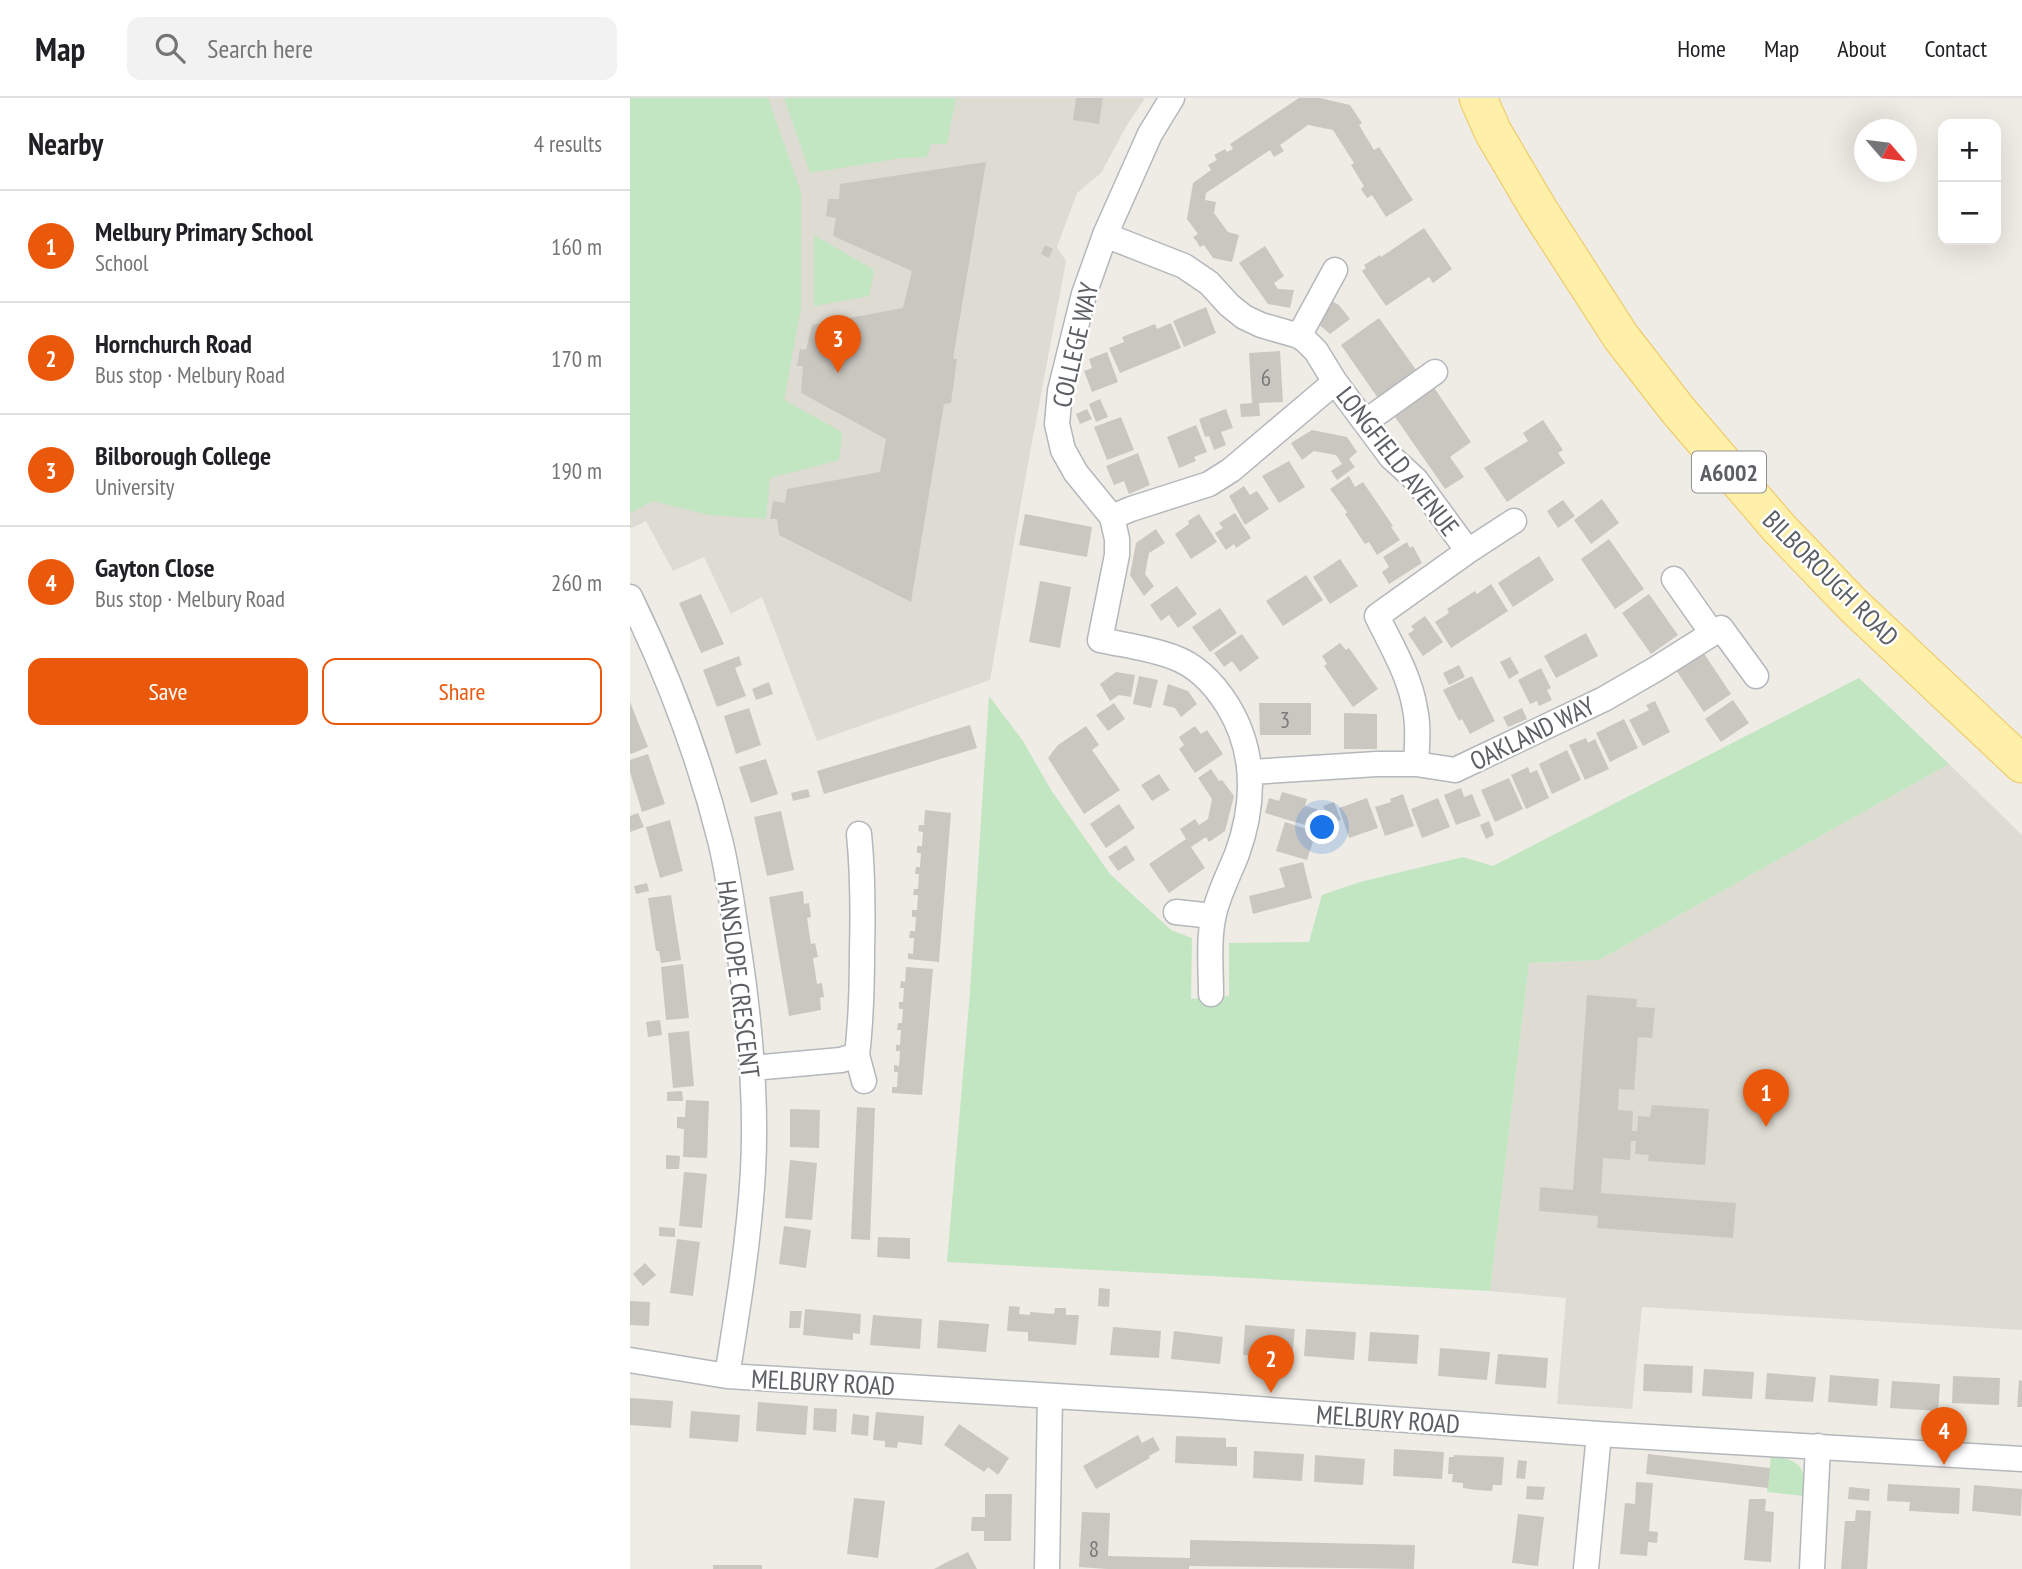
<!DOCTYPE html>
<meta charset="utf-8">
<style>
body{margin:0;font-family:"PT Sans Narrow",sans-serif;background:#f2f2f2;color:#202124}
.controls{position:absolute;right:21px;top:21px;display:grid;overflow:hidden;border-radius:14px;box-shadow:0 7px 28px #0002}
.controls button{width:63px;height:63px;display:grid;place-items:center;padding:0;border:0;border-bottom:2px solid #e0e0e0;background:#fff;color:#202124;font:35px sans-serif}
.compass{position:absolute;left:1224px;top:21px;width:63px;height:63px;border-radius:50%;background:#fff;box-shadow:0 7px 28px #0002;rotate:118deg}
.you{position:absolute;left:693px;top:730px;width:24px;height:24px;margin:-18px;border:5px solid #fff;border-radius:50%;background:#1a73e8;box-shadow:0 0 0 10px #1a73e833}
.badge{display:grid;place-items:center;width:46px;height:46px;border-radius:50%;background:#ea580c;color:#fff;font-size:23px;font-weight:700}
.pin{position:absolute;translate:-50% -58px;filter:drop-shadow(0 2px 4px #0008)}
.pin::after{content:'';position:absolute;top:37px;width:24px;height:21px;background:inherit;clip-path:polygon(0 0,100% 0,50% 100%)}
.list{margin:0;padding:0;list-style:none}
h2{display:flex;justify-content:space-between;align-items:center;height:91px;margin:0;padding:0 28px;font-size:30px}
h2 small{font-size:23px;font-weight:400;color:#757577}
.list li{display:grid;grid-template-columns:46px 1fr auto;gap:21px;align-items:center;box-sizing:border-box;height:112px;padding:0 28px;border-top:2px solid #e0e0e0}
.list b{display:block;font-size:26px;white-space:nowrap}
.list p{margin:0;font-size:23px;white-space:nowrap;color:#757577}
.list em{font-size:23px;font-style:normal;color:#757577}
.actions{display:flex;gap:14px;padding:21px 28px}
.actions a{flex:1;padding:16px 0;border:2px solid #ea580c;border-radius:14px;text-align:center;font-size:24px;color:#ea580c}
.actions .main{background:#ea580c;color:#fff}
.icon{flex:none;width:38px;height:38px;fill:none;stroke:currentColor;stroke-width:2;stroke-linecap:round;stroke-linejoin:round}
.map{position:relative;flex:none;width:1392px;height:1471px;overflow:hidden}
header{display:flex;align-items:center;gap:42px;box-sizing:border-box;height:98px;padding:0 35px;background:#fff;border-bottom:2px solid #e0e0e0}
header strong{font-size:33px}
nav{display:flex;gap:38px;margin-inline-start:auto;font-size:24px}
.search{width:490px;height:63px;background:#f2f2f2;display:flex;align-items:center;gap:18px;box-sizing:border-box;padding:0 24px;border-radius:14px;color:#757577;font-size:26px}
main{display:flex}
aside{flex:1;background:#fff}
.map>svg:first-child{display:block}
.education{fill:#dedbd2}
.green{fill:#c1e6c1}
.building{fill:#cac7c1}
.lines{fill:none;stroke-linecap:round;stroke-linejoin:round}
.street-casing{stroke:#b4b7bb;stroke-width:27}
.primary-casing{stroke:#f0c65b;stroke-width:39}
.street{stroke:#fff;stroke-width:24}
.primary{stroke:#fef0a9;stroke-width:37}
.labels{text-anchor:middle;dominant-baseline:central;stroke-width:5;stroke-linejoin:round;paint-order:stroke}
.number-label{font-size:23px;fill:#787a7b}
.shield{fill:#fff;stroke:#8d9092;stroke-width:2}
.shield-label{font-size:24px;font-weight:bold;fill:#5c6064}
.street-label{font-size:26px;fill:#5c6064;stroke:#fff}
</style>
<header>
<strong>Map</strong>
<div class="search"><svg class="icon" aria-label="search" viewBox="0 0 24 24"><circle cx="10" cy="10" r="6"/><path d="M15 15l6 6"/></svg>Search here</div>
<nav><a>Home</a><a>Map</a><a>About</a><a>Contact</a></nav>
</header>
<main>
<aside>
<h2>Nearby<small>4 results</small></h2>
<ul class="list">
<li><span class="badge">1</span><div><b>Melbury Primary School</b><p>School</p></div><em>160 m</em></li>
<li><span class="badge">2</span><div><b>Hornchurch Road</b><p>Bus stop · Melbury Road</p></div><em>170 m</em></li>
<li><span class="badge">3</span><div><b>Bilborough College</b><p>University</p></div><em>190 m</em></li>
<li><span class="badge">4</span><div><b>Gayton Close</b><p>Bus stop · Melbury Road</p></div><em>260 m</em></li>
</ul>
<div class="actions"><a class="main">Save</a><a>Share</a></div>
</aside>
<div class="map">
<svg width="1392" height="1471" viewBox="0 0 1392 1471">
<rect width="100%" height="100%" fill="#eeece4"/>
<path class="education" d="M0,0H515L497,27L471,75L447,95L427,149L436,163L394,387L360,582L187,643L132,499L101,516L74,459L43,473L16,423L0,431Z
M1319,666L1392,737V1232L1012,1209L1002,1311L927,1306L936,1200L860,1193L899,865L969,862Z"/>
<path class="green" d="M0,0H138L171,94V210L154,302L212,334L209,362L140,380L136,421L79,417L23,403L0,415Z
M154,0H326L317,46H301L297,59L272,60L180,75Z
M184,137L244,172L239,198L184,208Z
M1229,580L1319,666L969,862L899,865L860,1193L317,1164L340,894L359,598L393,643L421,692L480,776L541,832L562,840L561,901L599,898V845L679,844L692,797L730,784L833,759L863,768Z
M1141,1358C1171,1362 1176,1369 1175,1398L1137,1394Z"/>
<path class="building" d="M446,0H473L469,26L443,22Z
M669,0H690L720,7L732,25L729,27L744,52L749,49L783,102L756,119L742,97L737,100L731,91L734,88L721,67L724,65L703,32L678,27L650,47L654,53L644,59L640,52L576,95L575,102L586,104L584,115L598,134L609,137L602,164L583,160L574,147L570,149L567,144L563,139L568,136L557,121L563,85L581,72L578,67L587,62L584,57L595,51L597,54L603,51L600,46Z
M356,64L323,261H327L321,305L314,306L281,504L149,437L147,421H140L143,403L155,405L157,391L250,374L256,341L171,295L173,268H167L170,251L176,252L182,227L273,210L282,173L203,138L206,120L196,118L198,101H209L210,86Z
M794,130L822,171L803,185L799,179L756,208L732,173L736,170L734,167L750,157L751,159Z
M415,147L423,151L419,160L411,156Z
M635,148L654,178L644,185L648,191L664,192L660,210L638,206L609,165Z
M698,201L709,207L720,221L700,236L686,224Z
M576,209L586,235L554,249L543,223Z
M749,220L789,276L750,303L711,247Z
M541,225L551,250L490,275L479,250L494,244L492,239L525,226L527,231Z
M650,253L653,304L629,305L630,318L611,319L610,306L622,305L619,255Z
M477,254L488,284L462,294L454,273L462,270L459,261Z
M803,288L841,344L820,359L834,379L815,391L763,316Z
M470,301L478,319L466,324L459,306Z
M457,311L462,321L450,326L446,316Z
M596,311L603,330L591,334L596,347L584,352L579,338L575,339L569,321Z
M491,319L504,352L477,362L464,329Z
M913,322L933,352L928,355L935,365L877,404L854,370L898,343L893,335Z
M566,327L577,354L564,359L566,363L549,370L537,339Z
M682,332L717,339L727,354L719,361L725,369L707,382L701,373L712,366L706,357L684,353L672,362L661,345Z
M508,355L520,387L499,396L494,383L484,387L476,368Z
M659,363L675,389L649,405L632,378Z
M719,378L725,389L733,384L763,428L761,429L770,442L747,457L739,444L735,446L715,416L717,414L700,391Z
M614,388L620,397L627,393L639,411L615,427L599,398Z
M972,401L989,425L961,446L944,422Z
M933,402L945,418L928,430L917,413Z
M605,415L621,440L606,450L604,446L596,452L585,435L593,430L589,425Z
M395,416L462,429L457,459L389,447Z
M569,416L587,444L561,461L545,436L559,426L558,423Z
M526,431L535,445L519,455L515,476L524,488L514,498L500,477L506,445Z
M979,441L1014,491L985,511L951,461Z
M777,444L780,450L783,448L792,465L759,486L752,474L759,469L753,459Z
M909,458L924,482L883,509L868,485Z
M710,461L728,488L700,506L683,479Z
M676,477L693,502L653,528L636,503Z
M410,483L441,489L430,550L399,544Z
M861,486L878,513L821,550L805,524L819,515L817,511L845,493L847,496Z
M547,488L567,516L548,530L539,517L531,523L520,507Z
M71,496L94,546L71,555L49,505Z
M1019,496L1048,537L1021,556L992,515Z
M590,510L607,535L580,554L562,529Z
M795,518L813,544L793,558L778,536L784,532L781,528Z
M956,535L968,558L926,580L914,558Z
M612,536L629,560L610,574L602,563L594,569L584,555Z
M710,545L716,552L719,550L748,591L723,609L694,568L697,566L692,558Z
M1073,554L1101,596L1074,614L1046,572Z
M109,558L112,567L105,570L116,598L87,609L73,572Z
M880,559L889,575L879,581L870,564Z
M829,567L835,579L819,587L813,575Z
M911,570L921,590L917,592L922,602L909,608L907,603L900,606L888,582Z
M486,574L505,577L501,599L489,597L480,603L470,586Z
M509,578L528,582L521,610L503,606Z
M842,578L865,623L840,636L832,621L829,623L813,592Z
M139,584L143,596L126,602L122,591Z
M538,586L558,593L567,606L551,619L545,610L533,607Z
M1103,602L1119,625L1091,644L1075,621Z
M1025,603L1040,634L1013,648L999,622L1019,612L1016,607Z
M0,604L18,649L1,656L0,655Z
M484,605L495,621L478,633L466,617Z
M629,605H681V637H630Z
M119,610L131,647L106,656L94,618Z
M892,610L897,621L878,629L873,619Z
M714,615L747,616V651H714Z
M994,621L1008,650L980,664L966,635Z
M340,627L347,650L194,696L187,673Z
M456,628L469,647L462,652L490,692L454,716L418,660L428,647Z
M565,628L571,636L577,632L593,656L565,675L549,651L554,647L549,639Z
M956,640L958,645L965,641L979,671L955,682L939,647Z
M937,652L951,682L922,696L909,666Z
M18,656L35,706L12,714L0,674V662Z
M136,661L148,696L121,705L109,669Z
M898,669L900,675L907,672L919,700L896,711L881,677Z
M581,671L589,683L592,682L604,698L595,733L579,744L576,739L561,749L575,770L539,795L519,766L556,741L550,731L565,721L569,727L578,721L582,701L568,680Z
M529,676L540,692L522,703L511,687Z
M879,680L893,711L865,724L851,692Z
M831,690L834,699L842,696L851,718L826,727L814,697Z
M178,691L180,699L163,703L161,695Z
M652,694L677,701L675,708L687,711L682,729L635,715L639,700L649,703Z
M773,696L784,728L755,738L745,709L761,704L760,701Z
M737,700L748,730L719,740L709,710Z
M808,700L820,729L792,740L781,711Z
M704,704L711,722L699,726L693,708Z
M489,706L505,730L476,750L460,726Z
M295,712L321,715L309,864L278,861V855L283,856L284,840H279L280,833H285L286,819H282V812H287L288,797H283L284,791H288L289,776H285L286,769H290L291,755H287V748H292L293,734L288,733L289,727H294Z
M151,713L164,772L137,778L124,719Z
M8,715L14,729L0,734V718Z
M40,722L53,773L30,780L16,729Z
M859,723L864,737L856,741L850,727Z
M655,724L686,734L677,762L646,753Z
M496,747L505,762L488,773L478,759Z
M673,764L682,800L623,816L619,798L655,789L649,770Z
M17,785L19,793L6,796L4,788Z
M173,793L174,806L179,805L181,819L177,820L181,846L185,845L188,859L183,860L187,886L192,885L194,899L190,900L191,912L159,918L139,799Z
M41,797L51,862L31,865L29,853H26L18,800Z
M53,866L59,920L36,922L31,869Z
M276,869L303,871L292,997L262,995V989H267L268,974H264V967L269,968L270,953H266V947H270L271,932H267L268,925H272L273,911H269V904H273L274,890H270L271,883L275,884Z
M957,897L1007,901L1006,909L1025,910L1022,940L1008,939L1004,992L989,991L988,1012L1003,1013L1002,1033H1007L1008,1018L1020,1019L1022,1007L1079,1011L1075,1067L1018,1063L1019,1057L1005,1056L1006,1043H1001L1000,1062L973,1060L971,1095L1106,1105L1103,1140L967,1130L968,1118L909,1113L910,1089L943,1092Z
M30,922L32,937L18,939L16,924Z
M59,933L64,988L43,990L38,935Z
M52,993L53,1003H37V994Z
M56,1002L79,1003L77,1060L53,1059L54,1031L47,1030V1019H55Z
M227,1009L245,1010L240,1142L221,1141Z
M160,1011L190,1012L189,1050L160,1049Z
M36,1057L50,1058L49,1071H36Z
M160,1062L187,1065L182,1122L155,1120Z
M54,1074L77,1076L72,1130L49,1128Z
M154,1128L181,1132L176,1170L149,1166Z
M29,1129L45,1130V1139L29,1138Z
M248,1139L280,1140V1161L247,1159Z
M47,1141L70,1144L63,1198L40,1195Z
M15,1165L26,1177L13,1188L3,1176Z
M469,1190L480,1191L479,1209L468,1208Z
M0,1203L20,1204L19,1228L0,1227Z
M379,1208L390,1209L389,1216L400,1217V1214L424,1216L425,1210H436V1217H449L446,1247L398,1243V1234L377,1233Z
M175,1211L231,1216L230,1236L223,1235V1242L173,1237Z
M160,1213H172L170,1230H159Z
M243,1217L292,1221L290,1251L240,1247Z
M309,1222L359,1226L356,1254L307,1250Z
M615,1227L665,1231L662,1260L613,1257Z
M483,1229L531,1233L529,1260L480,1257Z
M676,1231L726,1234L724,1262L674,1258Z
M544,1233L593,1239L590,1266L541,1261Z
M740,1234L789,1237L787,1266L738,1263Z
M810,1250L860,1254L857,1282L808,1278Z
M868,1256L918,1260L916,1290L865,1286Z
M1014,1266L1063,1268L1062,1295L1013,1293Z
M1074,1271L1124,1274L1122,1301L1072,1298Z
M1137,1275L1186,1279L1183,1304L1135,1301Z
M1200,1277L1249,1281L1247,1308L1198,1304Z
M1323,1278L1370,1280L1369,1307L1322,1305Z
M1389,1282L1392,1283V1309H1387Z
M1262,1283L1310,1286L1308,1313L1260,1310Z
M0,1300L43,1303L41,1330L0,1327Z
M128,1304L178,1308L176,1337L126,1333Z
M184,1310L207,1311L206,1334L183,1332Z
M61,1313L110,1317L108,1344L59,1340Z
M246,1314L294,1318L292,1347L268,1344L267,1350L255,1349V1343L243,1342Z
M223,1316L239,1318L238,1338L221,1336Z
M329,1326L379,1360L368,1377L358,1369L354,1374L314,1347Z
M508,1337L512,1345L523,1339L530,1352L519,1358L520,1360L466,1391L453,1368Z
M546,1338L596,1340V1349H607V1368L545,1365Z
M764,1351L814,1354L812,1381L763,1378Z
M624,1353L674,1356L672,1383L623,1380Z
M1018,1356L1140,1370L1138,1390L1016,1376Z
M685,1357L735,1361L733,1387L684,1384Z
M824,1357L874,1359L872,1387H863L862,1393L847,1392L833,1390V1385L822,1384L823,1376H818L819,1359H824Z
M888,1362L897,1363L895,1381L886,1380Z
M1006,1384L1023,1385L1019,1433L1028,1434L1027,1445L1018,1444L1017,1458L990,1456L995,1405L1005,1406Z
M1258,1386L1330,1390L1329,1416L1279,1413L1280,1404L1257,1403Z
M1344,1387L1392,1391L1391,1418L1342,1413Z
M897,1388L915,1389L913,1402L896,1401Z
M1219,1389L1240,1391L1239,1403L1218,1401Z
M355,1396H382L381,1443H354V1433H341L342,1419H355Z
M224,1400L255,1403L248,1460L217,1456Z
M1119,1401H1136L1135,1413L1144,1414L1141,1464L1114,1462Z
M1226,1412L1241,1413L1237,1471H1211L1215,1423H1225Z
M452,1414L480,1415L478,1458L560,1460V1442L785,1447L784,1471L559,1468V1471H477L449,1469Z
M888,1416L914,1419L908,1468L882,1465Z
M338,1454L347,1471H304L317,1464Z
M83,1467H132V1471H83Z"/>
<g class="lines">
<defs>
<path id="street" d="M542,0L520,36L475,137L454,196L430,293L427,326L433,352L446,375L482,419L487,441V457L470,542C494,547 520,550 543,559C566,567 585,587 598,608C626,654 625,706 607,756C599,776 589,795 584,816C578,842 581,870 581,896
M475,137L554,168L579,185L599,207L614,219L631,227L669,238L676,243L686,253L705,284L761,359L786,382L838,453
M669,238L705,172
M735,324L805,274
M482,419L501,411L579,386L601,372L705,284
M1044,481L1082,535
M0,499C38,577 69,658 90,742C99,778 103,815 109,852C120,925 127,999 123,1073C119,1142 108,1210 97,1278
M786,666C787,648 789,629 785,611C780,578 761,547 747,518L838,453L884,423
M621,674L747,666H786L825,672L974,601L1026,571L1091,530L1126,578
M546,814L583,818
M227,957L234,983
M122,970L211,962L227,957C231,923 232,889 232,854C233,814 233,775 229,736
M0,1262L97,1278L572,1307L969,1336L1392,1361
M417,1471L420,1298
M956,1471L969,1336
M1182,1471L1188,1348"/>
<path id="primary" d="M848,0L863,34L909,112L991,239L1047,311L1149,430L1223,507L1392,666"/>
</defs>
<use href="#street" class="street-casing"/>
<use href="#primary" class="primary-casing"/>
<use href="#street" class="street"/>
<use href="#primary" class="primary"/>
</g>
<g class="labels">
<g class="number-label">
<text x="636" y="279">6</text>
<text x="655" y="621">3</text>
<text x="464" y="1450">8</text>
</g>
<rect class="shield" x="1062" y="353.5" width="74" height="41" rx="5"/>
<g class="shield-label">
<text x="1099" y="374">A6002</text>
</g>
<g class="street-label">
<text transform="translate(445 247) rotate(-77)">COLLEGE WAY</text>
<text transform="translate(768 363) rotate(52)">LONGFIELD AVENUE</text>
<text transform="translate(1201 480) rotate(45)">BILBOROUGH ROAD</text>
<text transform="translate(902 635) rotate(-26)">OAKLAND WAY</text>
<text transform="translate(109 881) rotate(83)">HANSLOPE CRESCENT</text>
<text transform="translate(193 1284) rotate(3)">MELBURY ROAD</text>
<text transform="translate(758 1321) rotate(4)">MELBURY ROAD</text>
</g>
</g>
</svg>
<div class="controls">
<button>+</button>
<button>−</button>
</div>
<svg class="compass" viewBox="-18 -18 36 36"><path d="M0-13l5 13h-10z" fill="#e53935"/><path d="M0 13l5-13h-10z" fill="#757577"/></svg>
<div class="you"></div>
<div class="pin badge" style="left:1136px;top:1029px">1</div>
<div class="pin badge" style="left:641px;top:1295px">2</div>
<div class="pin badge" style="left:208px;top:275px">3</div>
<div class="pin badge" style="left:1314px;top:1367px">4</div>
</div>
</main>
